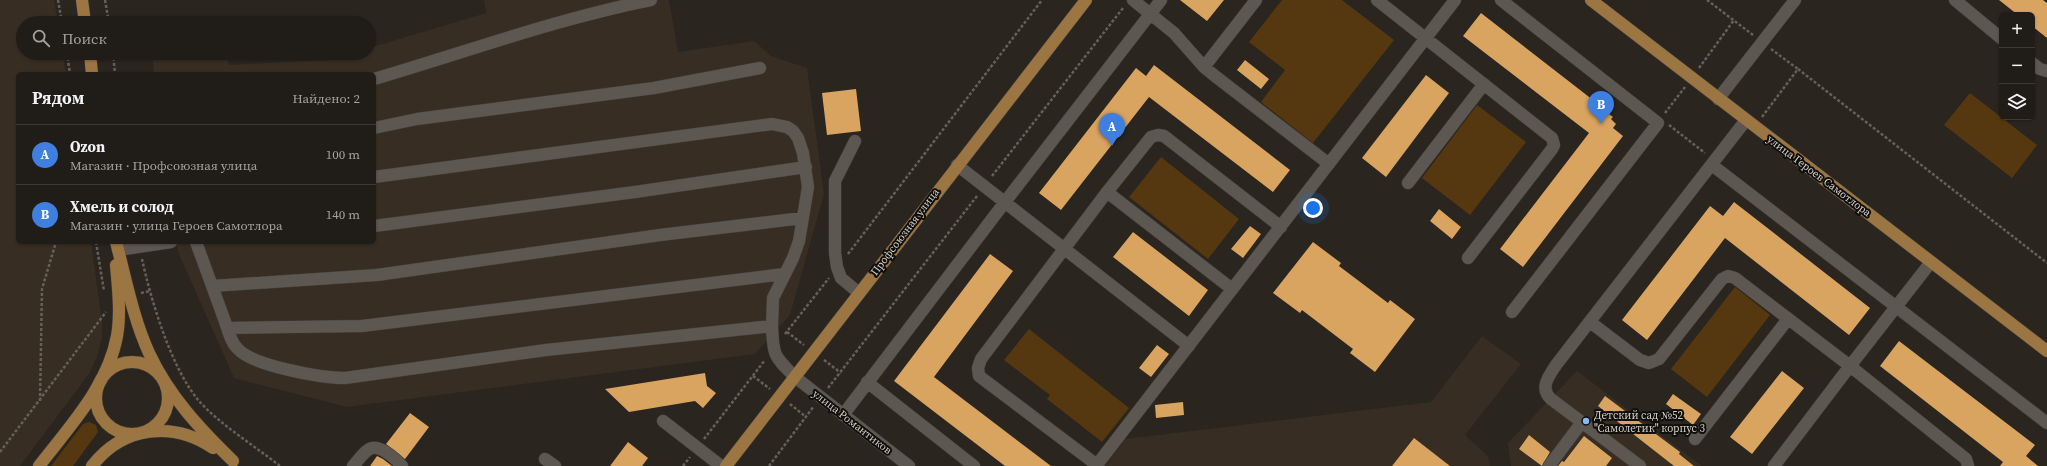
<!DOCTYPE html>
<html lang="ru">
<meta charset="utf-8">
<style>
body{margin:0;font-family:"Source Serif 4",serif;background:#2d2924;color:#f1f3f6}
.controls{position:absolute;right:12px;top:12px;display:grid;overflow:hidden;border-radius:6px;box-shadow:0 1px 3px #0004}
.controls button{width:36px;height:36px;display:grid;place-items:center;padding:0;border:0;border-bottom:1px solid #3d3a36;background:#201c17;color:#f1f3f6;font:20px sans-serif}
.you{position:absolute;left:1313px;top:208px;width:14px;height:14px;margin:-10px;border:3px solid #fff;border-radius:50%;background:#1a73e8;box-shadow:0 0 0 6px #1a73e833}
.badge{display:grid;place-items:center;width:26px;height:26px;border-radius:50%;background:#d93025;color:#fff;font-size:13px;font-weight:700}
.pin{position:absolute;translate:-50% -33px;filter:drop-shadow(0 1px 2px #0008)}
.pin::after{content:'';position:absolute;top:21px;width:14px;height:12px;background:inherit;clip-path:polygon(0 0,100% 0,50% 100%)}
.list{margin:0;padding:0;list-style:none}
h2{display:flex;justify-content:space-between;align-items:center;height:52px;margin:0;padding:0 16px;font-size:17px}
h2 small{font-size:13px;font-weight:400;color:#a2a1a1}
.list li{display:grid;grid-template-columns:26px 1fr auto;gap:12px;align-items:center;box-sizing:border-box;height:60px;padding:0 16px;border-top:1px solid #3d3a36}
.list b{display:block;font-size:15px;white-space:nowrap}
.list p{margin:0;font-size:13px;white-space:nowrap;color:#a2a1a1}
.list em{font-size:13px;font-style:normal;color:#a2a1a1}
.icon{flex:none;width:22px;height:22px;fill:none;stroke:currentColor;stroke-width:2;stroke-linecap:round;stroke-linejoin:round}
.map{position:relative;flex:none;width:2047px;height:466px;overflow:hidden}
.search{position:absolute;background:#201c17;box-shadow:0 1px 3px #0004;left:16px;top:16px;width:360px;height:44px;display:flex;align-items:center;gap:10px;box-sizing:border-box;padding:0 14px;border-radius:22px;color:#a2a1a1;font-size:15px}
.panel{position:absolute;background:#201c17;box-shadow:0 1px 3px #0004;left:16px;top:72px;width:360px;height:172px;border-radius:6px}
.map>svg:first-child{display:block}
.built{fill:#372d22}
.green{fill:#55380f}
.building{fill:#d9a360}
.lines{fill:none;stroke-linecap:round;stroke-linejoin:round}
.minor-casing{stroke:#45403c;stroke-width:13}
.major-casing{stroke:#45403c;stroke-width:13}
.path{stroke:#64605a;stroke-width:2.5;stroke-dasharray:3 2;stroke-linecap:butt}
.minor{stroke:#5c5750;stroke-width:12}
.major{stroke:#9c7642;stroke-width:12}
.poi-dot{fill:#86bbfb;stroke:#110f0c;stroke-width:1.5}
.labels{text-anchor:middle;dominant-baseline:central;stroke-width:4;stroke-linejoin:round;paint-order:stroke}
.street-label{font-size:11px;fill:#d4d0cc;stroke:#110f0c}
.poi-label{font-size:11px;fill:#d4d0cc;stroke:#110f0c;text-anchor:start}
</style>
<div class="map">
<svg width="2047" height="466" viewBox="0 0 2047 466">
<rect width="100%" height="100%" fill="#2a251f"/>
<path class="built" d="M0,0H54L58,23H23V53H62L66,74H18V242H91L102,321V337L97,357L89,374L20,466H0Z
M484,0H669L678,52L754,41L771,56L807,68L824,194L790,315L755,354L347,407L234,378L178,252L176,242H374V74H154L152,53H227L229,65L328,60L353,53H369V48L486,13Z
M1482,336L1521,364L1465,435L1488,456L1490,466H1105L1125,439L1431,402Z
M1577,371L1702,466H1511L1508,443Z"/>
<path class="green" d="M1282,0H1342L1394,40L1313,143L1261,102L1285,70L1249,42Z
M1970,93L2037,145L2012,178L1944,125Z
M1477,105L1526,142L1470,215L1422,178Z
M1161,157L1239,219L1208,259L1129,197Z
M1735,287L1770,315L1707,397L1671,369Z
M1029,329L1129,408L1102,442L1047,399L1050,395L1004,360Z
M89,422L96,425L98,432L73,466H51L83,424Z"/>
<path class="building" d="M1180,0H1224L1207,21Z
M1999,0H2043L2047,3V38L2032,26V15H2018Z
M1481,13L1602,107L1601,108L1613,117L1611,119L1616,124L1613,128L1623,136L1523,267L1500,249L1589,133L1463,36Z
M1245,60L1269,79L1261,89L1237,70Z
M1154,65L1290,170L1273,192L1149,97L1061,210L1039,193L1136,68L1146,76Z
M1426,75L1449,93L1386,177L1362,158Z
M856,89L861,131L827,135L822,93Z
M1734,202L1870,308L1849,335L1725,238L1647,340L1622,320L1710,206L1723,216Z
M1439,209L1461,227L1452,239L1430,221Z
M1250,226L1261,234L1243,258L1231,249Z
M1133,232L1208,290L1189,316L1113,257Z
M1313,242L1341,263L1339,266L1388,303L1390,300L1415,319L1375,372L1350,353L1353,349L1302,310L1300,313L1273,293Z
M990,254L1013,271L934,377L1051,466H1005L894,381Z
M1899,341L2035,445L2026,456L2038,466H2000L2003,462L1880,366Z
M1157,345L1169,354L1151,377L1139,368Z
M1782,371L1804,388L1752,454L1730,437Z
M705,373L707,386L716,393L703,408L695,401L629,412L605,389Z
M1673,394L1701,414L1693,425L1666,404Z
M1605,396L1680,452L1679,454L1694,466H1674L1642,441L1598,406Z
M1183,402L1184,415L1156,418L1155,405Z
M410,413L429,427L405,459L386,444Z
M1529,435L1550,452L1542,466L1519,449Z
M1584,436L1612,458L1606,466H1558L1562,461L1564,462Z
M1414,438L1450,466H1392Z
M628,442L648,458L642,466H610Z
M377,456L383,459L392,466H370Z"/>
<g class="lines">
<defs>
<path id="minor" d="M1133,0L1174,33L1204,67L1215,76L1329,164
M1377,0L1552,138L1554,145L1552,149L1468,258
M1501,0L1658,123L1512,312
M1955,0L2002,39
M2032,63L2040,69L2047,71
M1204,67L1256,0
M374,79C466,52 556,19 651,0
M1718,99L1795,0
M374,128L417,119L654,88L760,68
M855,141L835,181V253L837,267L841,278L859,293
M957,165L1189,346
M1712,165L2047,423
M1408,183L1484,84
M1107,192L1232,289
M374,226L635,192L806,167
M196,242C205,267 214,292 223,316C227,326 230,342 238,349C253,366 322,378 345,378L546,350L772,326L773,298L793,258L799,241L808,187L803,153L798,138L793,131L787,127L772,124L374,177
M118,250L171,242
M1931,262L1850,366L1966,459L1968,466
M212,286L377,275L660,235L803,218
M1590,322L1640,360L1649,363L1659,359L1722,279L1728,276L1735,278L1850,366L1774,466
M772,326C773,356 774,356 795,377L909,466
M227,328L362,326L784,274
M867,382L974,466
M843,415L1005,202L1161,0
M663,421L721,466
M1695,439L1788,319
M545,459L555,466
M1097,465L979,376L978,368L981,359L1107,192L1151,137L1158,135L1164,136L1281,227
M353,466C358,461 362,454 368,450C378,442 396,459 402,466
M1096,466L1455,0
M1549,466L1582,422
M1640,466L1551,399C1539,388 1549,376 1556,365L1746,120"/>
<path id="major" d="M82,0L85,23
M1591,0L2047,351
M90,53L92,74
M116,242C126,279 133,318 149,353C169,396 200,429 233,461
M96 398a36 36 0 1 1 72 0a36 36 0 1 1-72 0Z
M39,466C69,427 108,386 117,336C121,313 118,288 116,265
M92,466C122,427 172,420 213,448
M726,466L1086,0"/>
</defs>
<use href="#minor" class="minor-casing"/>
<use href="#major" class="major-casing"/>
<path class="path" d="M58,0L62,23
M105,0L109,23
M1707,0L1753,35
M1771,49L1798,69
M67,53L70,74
M113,53L115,74
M1699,68L1734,20
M1665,113L1685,87
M1762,117L1798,69L2047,263
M1669,125L1705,153
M992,176L1123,8
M96,242L104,291
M848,254L1042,0
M142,259C151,300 171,368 199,401C218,423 256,447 280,466
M141,293L150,291
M787,332L804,345
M785,334L829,278
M824,360L841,373
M753,376L770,389
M828,388L977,196
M40,401L42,289L56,242
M790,404L806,417
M704,439L765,360
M0,452L106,312
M683,466L690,457
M769,466L814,406"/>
<use href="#minor" class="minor"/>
<use href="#major" class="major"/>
</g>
<circle class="poi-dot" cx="1586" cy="421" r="4"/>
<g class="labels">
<g class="street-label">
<text transform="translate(1819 176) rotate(37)">улица Героев Самотлора</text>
<text transform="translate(905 232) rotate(-53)">Профсоюзная улица</text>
<text transform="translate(852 422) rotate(38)">улица Романтиков</text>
</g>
<g class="poi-label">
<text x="1594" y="415">Детский сад №52<tspan x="1594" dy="13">"Самолетик" корпус 3</tspan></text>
</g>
</g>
</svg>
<div class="controls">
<button>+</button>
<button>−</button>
<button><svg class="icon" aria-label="layers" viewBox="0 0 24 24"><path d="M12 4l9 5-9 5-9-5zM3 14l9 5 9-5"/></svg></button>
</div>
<div class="you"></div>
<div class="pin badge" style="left:1112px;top:146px;background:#3f7fe0">A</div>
<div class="pin badge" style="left:1601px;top:124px;background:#3f7fe0">B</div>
<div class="search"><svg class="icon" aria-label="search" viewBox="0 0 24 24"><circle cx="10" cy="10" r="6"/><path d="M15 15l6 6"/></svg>Поиск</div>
<section class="panel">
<h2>Рядом<small>Найдено: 2</small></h2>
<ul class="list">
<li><span class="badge" style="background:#3f7fe0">A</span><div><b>Ozon</b><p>Магазин · Профсоюзная улица</p></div><em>100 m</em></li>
<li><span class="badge" style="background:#3f7fe0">B</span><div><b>Хмель и солод</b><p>Магазин · улица Героев Самотлора</p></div><em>140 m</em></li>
</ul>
</section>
</div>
